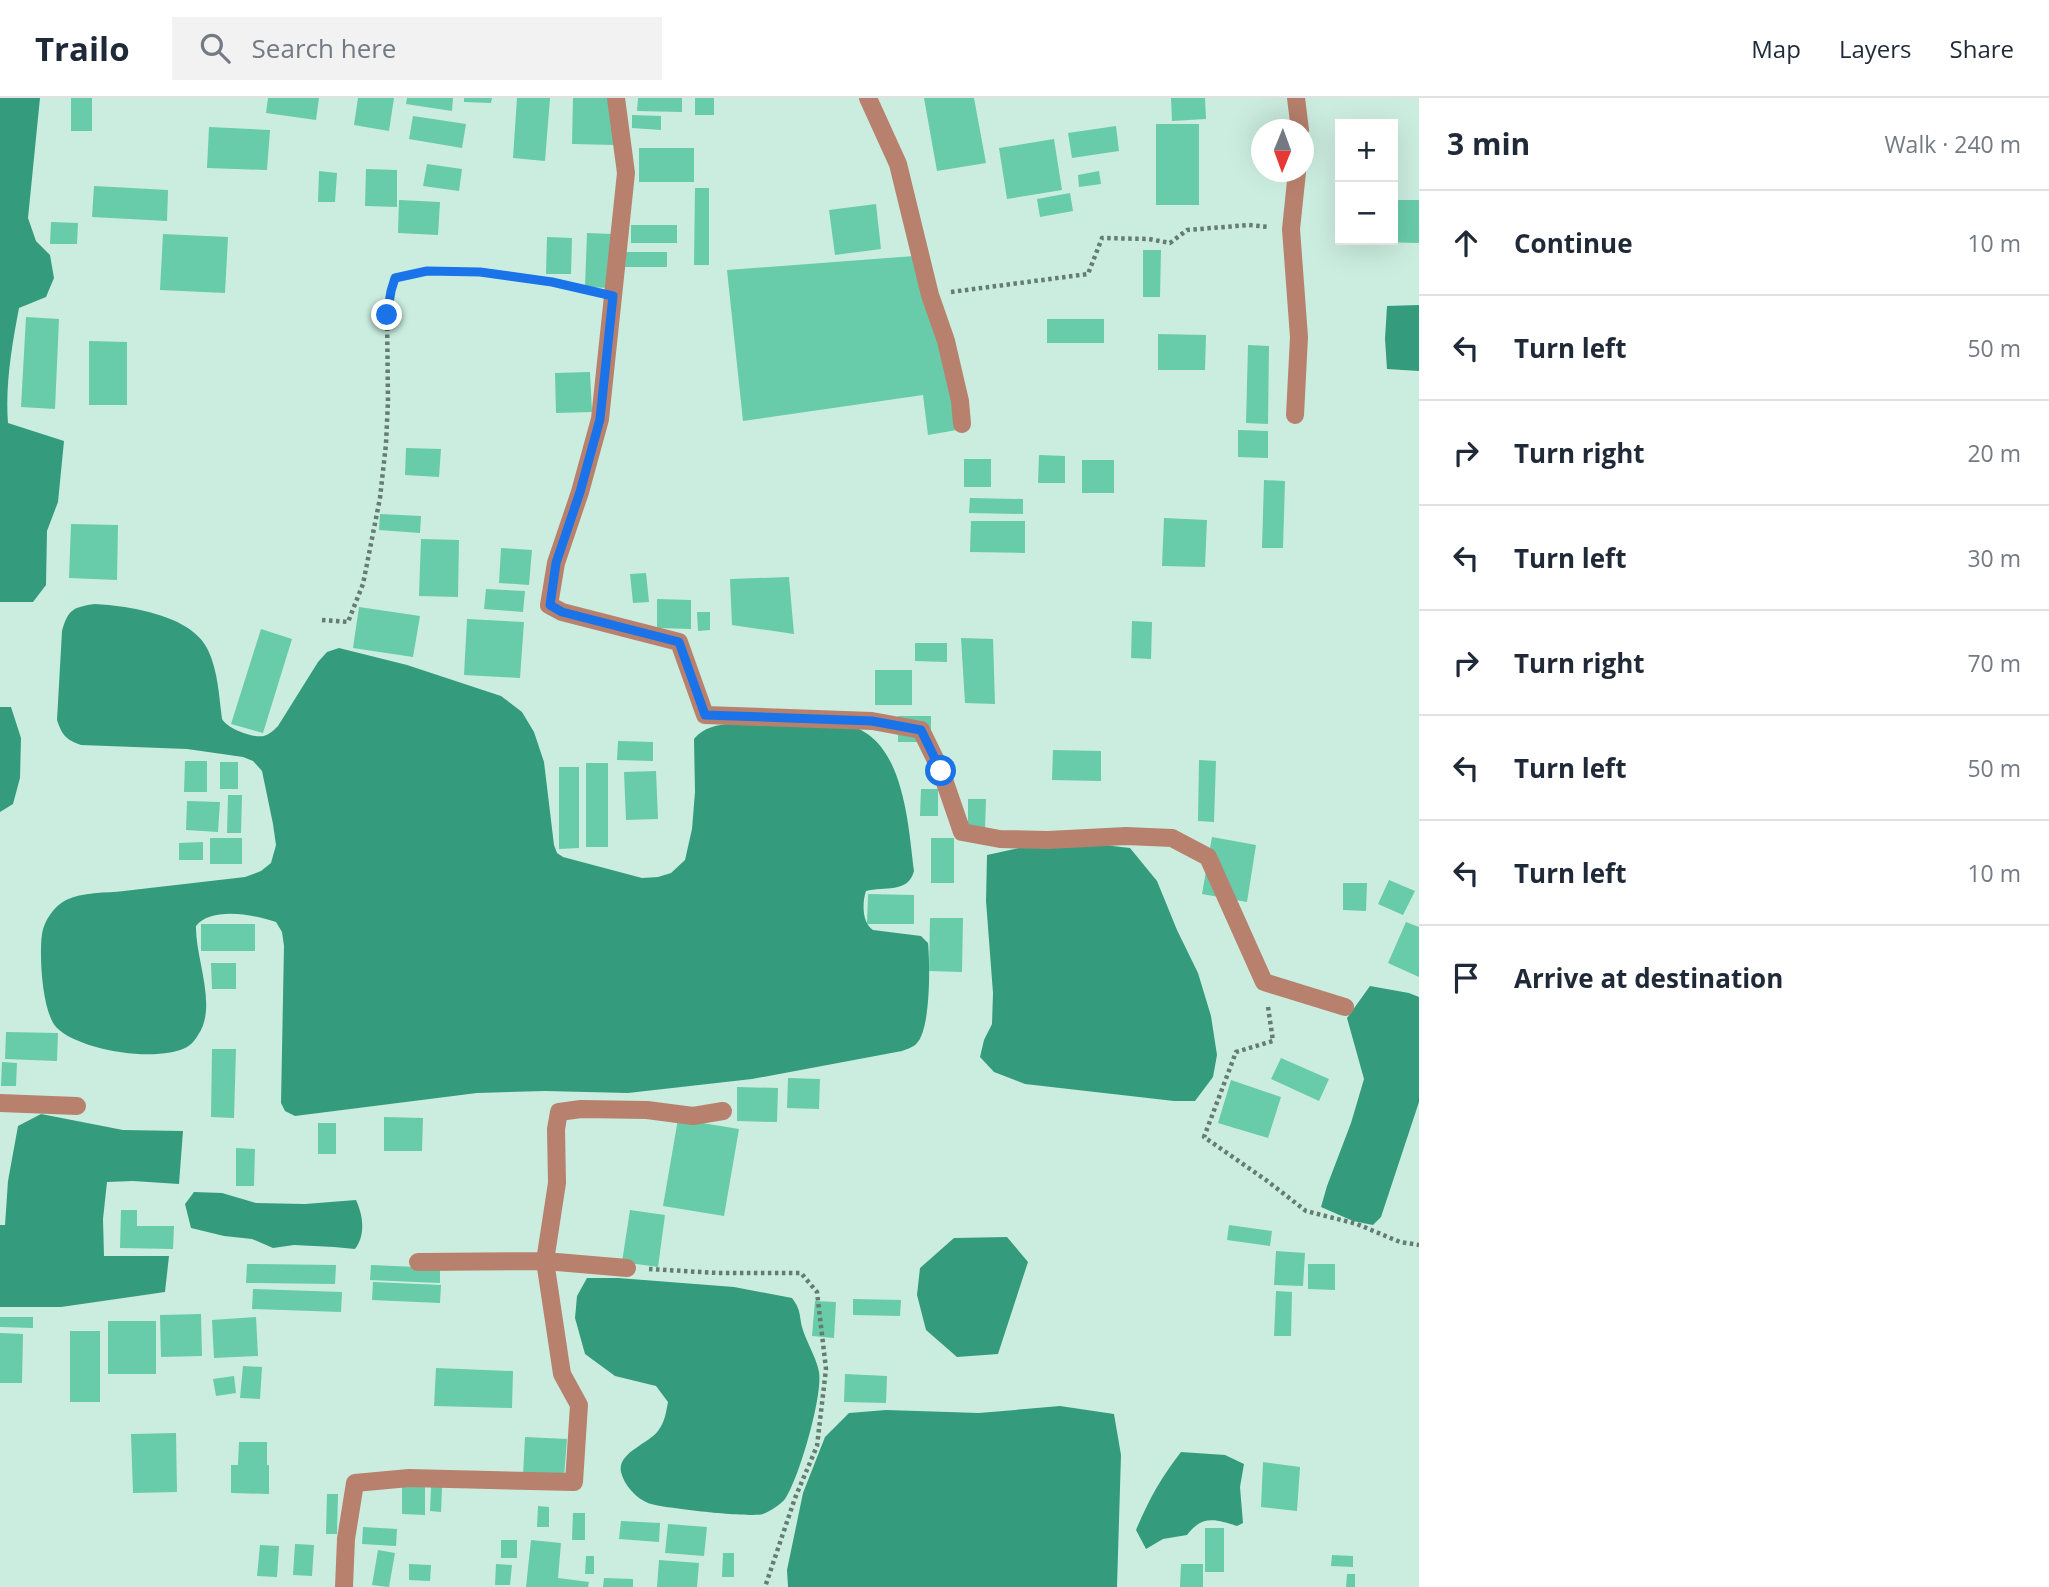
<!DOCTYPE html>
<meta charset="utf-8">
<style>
body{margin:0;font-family:"Open Sans",sans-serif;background:#f2f2f3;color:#1f2937}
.controls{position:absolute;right:21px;top:21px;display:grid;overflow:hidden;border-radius:0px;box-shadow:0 7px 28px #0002}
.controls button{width:63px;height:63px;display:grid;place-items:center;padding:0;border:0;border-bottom:2px solid #e0e1e3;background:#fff;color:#1f2937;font:35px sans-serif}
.compass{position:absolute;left:1251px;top:21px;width:63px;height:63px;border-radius:50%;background:#fff;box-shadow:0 7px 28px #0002;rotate:181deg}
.stop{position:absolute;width:21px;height:21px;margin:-16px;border:5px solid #1a73e8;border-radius:50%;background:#fff}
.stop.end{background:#1a73e8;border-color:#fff;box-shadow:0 2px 7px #0008}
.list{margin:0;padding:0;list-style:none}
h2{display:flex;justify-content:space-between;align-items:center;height:91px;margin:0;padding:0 28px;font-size:30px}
h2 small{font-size:23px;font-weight:400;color:#747a83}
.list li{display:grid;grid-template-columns:46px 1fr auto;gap:21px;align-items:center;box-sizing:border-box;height:105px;padding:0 28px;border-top:2px solid #e0e1e3}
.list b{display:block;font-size:26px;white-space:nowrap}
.list em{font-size:23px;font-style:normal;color:#747a83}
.icon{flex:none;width:38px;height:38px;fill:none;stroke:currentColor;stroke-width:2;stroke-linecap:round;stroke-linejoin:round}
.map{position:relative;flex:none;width:1419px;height:1489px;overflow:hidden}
header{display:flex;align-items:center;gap:42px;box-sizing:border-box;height:98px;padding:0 35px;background:#fff;border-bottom:2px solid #e0e1e3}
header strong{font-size:33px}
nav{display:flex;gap:38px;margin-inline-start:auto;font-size:24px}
.search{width:490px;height:63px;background:#f2f2f3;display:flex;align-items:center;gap:18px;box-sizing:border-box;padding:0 24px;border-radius:0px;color:#747a83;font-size:26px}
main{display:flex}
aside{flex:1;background:#fff}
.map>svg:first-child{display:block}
.water{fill:#349c7c}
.building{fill:#68cba9}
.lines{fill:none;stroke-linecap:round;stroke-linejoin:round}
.path{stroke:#657c72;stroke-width:4.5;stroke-dasharray:3.5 3.5;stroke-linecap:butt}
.minor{stroke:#b8816d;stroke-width:18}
.route{stroke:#1a73e8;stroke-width:9}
</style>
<header>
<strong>Trailo</strong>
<div class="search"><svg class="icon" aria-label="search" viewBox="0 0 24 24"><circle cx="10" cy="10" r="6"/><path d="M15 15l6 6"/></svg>Search here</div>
<nav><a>Map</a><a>Layers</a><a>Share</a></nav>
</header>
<main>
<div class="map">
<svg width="1419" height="1489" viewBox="0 0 1419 1489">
<rect width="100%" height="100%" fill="#cbeddf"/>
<path class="water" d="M0,0H40L28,120L36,143L50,157L54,180L46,199L19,210C12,247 5,287 8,325L64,343L58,404L47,433L46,487L33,504H0Z
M1419,207V273L1387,271L1385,241L1387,208Z
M95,506C129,508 192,517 208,552C218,573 219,598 222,621C228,631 252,640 264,638C270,636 274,632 278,628L318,564L327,554L339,550L407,567L501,598L522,614L534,634L544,664L554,747L557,755L563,759L642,780L658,779L671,775L685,762L692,731L695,694L694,641C710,621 742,626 765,626C792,626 820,622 846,627C904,638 908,726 914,773C908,796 884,788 866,793C862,805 862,825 873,832L921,838L928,845C930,865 931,930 917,945C914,949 907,951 902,953L752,981L628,995L545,993L477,995L295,1018L285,1013L281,1005L284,848L282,834L276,824C255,817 212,808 196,828C195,860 218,909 198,937C196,941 191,947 187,949C158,965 79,953 56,929C42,913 39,857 42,836C44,823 54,808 66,802C82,794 106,795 124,793C164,788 205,784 245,779L261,773L271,765L276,747L273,726L262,673L253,663L243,659L187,651L81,647C66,642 62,637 57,622L62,533C68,511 74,509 95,506Z
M0,609H11L21,640L20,680L13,706L0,714Z
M1086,745L1130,750L1157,783L1177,832L1198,875L1211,918L1217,957L1213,979L1195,1003H1174L1025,986L994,974L980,959L984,942L992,926L993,895L986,803L987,757L1019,750Z
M1370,888L1409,895L1419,899V1004L1381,1119L1373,1127L1353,1123L1321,1109L1327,1088L1351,1025L1364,981L1347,920Z
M41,1016L123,1032L183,1033L179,1086L133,1083L107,1084L103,1121L104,1158H169L165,1194L61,1209H0V1127H5L8,1083L18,1028Z
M194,1094L222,1095L256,1105L305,1106L356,1102C363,1117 366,1137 355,1151L334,1149L294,1147L273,1150L252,1141L224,1138L191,1130L185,1106Z
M1007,1139L1028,1164L998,1256L957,1259L926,1232L917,1197L920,1170L954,1140Z
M587,1180H618L734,1189L792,1200C801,1212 799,1216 802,1229C806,1244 816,1258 819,1274C823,1297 799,1381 785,1401C781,1406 769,1414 763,1416C752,1420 660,1410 648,1405C636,1400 624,1387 621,1374C617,1355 648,1346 658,1333C665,1324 666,1314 668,1304L656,1288L615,1278L585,1256L575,1220L577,1198Z
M1060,1308L1114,1316L1121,1357L1117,1489H788L787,1472L803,1395L825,1339L849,1315L886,1312L979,1315Z
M1181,1354L1225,1357L1244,1366L1240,1389L1243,1425L1237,1428C1215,1421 1202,1417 1187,1437L1163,1441L1146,1451L1136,1432C1148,1403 1162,1378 1181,1354Z"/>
<path class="building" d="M71,0H92V33H71Z
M268,0H319L316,22L266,15Z
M358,0H394L389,33L354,27Z
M407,0H453L452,13L406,6Z
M464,0H492L491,5L464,4Z
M517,0H550L545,63L513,60Z
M573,0H616V47L572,46Z
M638,0H682V14L637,13Z
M695,0H714V17H695Z
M924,0H974L986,65L937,73Z
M1171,0H1205L1206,21L1172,23Z
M632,17L661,18V32L632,30Z
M413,18L466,26L462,50L409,41Z
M1156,26H1199V107H1156Z
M1116,28L1119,53L1072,60L1068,35Z
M209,29L270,32L267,72L207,70Z
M1054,41L1062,92L1007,101L999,50Z
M639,50H694V84H639Z
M427,66L462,71L459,93L423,88Z
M366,71L397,72V109L365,108Z
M319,73L337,75L335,104H318Z
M1099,73L1101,86L1079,89L1078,77Z
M94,88L168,92L167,123L92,119Z
M695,90H709V167H694Z
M1070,95L1073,113L1040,119L1037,101Z
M399,102L440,104L438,137L398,135Z
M1393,102H1419V145L1376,144V142H1393Z
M876,106L881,151L835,157L829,112Z
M51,124L78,125L77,146H50Z
M631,127H677V145H631Z
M587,135L613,136L611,190L585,189Z
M163,136L228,139L225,195L160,192Z
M547,139L572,140L571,176H546Z
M1143,152H1161L1160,199H1143Z
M626,154H667V169H625Z
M927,157L957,332L928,337L923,297L743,323L727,172Z
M26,219L59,221L55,311L21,309Z
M1047,221H1104V245H1047Z
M1158,236L1206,237L1205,272H1158Z
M89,243L127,244V307H89Z
M1248,247L1269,248L1268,326L1246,325Z
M590,274L592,314L556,315L555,275Z
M1238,332L1268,333V360L1238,359Z
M406,350L441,351L439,379L405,377Z
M1039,357L1065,358V385H1038Z
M964,361H991V389H964Z
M1082,362H1114V395H1082Z
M1264,382L1285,383L1283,450H1262Z
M970,400L1023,401V416L969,415Z
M380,416L421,418L420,435L379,432Z
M1164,420L1207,422L1205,469L1162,468Z
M971,423H1025V455L970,454Z
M71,426L118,427L117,482L69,480Z
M421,441L459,442L458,499L419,498Z
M501,450L532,452L529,487L499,485Z
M646,475L649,504L633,505L630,476Z
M789,479L794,536L732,527L730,481Z
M486,491L525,493L523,514L484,511Z
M657,501L691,502V531L657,530Z
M359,509L420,518L413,559L353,550Z
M697,514H710V532L698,533Z
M467,521L524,524L520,580L464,577Z
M1132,523L1152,524L1151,561L1131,560Z
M261,531L292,541L263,635L231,626Z
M961,540L993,541L995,606L965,605Z
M915,545H947V564L915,563Z
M875,572H912V607H875Z
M898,618H931V644H898Z
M618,643L653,644V663L617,662Z
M1053,652L1101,653V683L1052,682Z
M1199,662L1216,663L1214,724L1198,723Z
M185,663H207V694H184Z
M220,664H238V691H220Z
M586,665H608V749H586Z
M559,669H579V750L559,751Z
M656,673L658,721L626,722L624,674Z
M921,691H938V718H920Z
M228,697H242L241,735H227Z
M968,701H986L985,732L968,731Z
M187,703L220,704L218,734L186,732Z
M1212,739L1256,747L1247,804L1202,796Z
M210,740H242V766H210Z
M931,740H954V785H931Z
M203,744V762H179V745Z
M1389,782L1415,793L1403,817L1378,806Z
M1343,785H1367L1366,813L1343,812Z
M868,796L914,797V826H867Z
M930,820H963L962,874L929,873Z
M1406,824L1419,829V879L1388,865Z
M201,826H255V853H201Z
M211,865H236V891H212Z
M6,934L58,935L57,963L5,961Z
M212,951H236L234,1020L211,1019Z
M1281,960L1329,981L1319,1003L1271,981Z
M2,964L17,965L16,988H1Z
M788,980L820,981L819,1011L787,1010Z
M1231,982L1281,999L1268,1040L1218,1025Z
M737,989L778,990L777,1024L737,1023Z
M384,1019L423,1020L422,1053H384Z
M678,1021L739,1031L724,1118L663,1108Z
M318,1025H336V1056H318Z
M236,1050L255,1051L254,1088H236Z
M121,1112H137V1128H174L173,1151L120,1150Z
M630,1112L665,1117L658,1169L622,1164Z
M1229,1127L1272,1133L1270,1148L1227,1142Z
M1276,1153L1305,1155L1303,1188L1274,1187Z
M247,1166L336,1167L335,1186L246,1185Z
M1308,1166H1335V1192L1308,1191Z
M371,1167L440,1170V1185L370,1182Z
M373,1184L441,1187L440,1205L372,1202Z
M253,1191L342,1194L341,1214L252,1211Z
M1276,1193L1292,1194L1291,1238H1274Z
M853,1201L901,1202L900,1218L853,1217Z
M815,1203L836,1204L834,1240L812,1238Z
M201,1216L202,1258L161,1259L160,1217Z
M0,1219H33V1230L0,1229Z
M256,1219L258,1258L214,1260L212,1222Z
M108,1223H156V1276H108Z
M70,1233H100V1304H70Z
M0,1235L23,1236L22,1285H0Z
M243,1268L262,1269L260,1301L240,1300Z
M436,1270L513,1273L512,1310L434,1308Z
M845,1276L887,1278L886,1305L844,1304Z
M234,1278L236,1295L216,1298L213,1281Z
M176,1335L177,1394L133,1395L131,1336Z
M525,1339L567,1341L564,1379L523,1377Z
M239,1344H267V1367H269V1396L231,1395V1367H238Z
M1263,1364L1300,1369L1297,1413L1261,1409Z
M402,1386L425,1387V1417L402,1416Z
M431,1389H442L441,1414L430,1413Z
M327,1396H338L337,1436H326Z
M538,1408L549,1409V1429H537Z
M573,1415H585V1442H572Z
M621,1423L660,1425L659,1444L619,1441Z
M668,1426L707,1429L704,1458L665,1455Z
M363,1429L397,1431L396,1448L362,1446Z
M1205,1430H1224V1474H1205Z
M501,1442H517V1460H501Z
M531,1442L561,1445L558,1480L589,1484L588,1489H526Z
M295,1446L314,1447L312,1478L293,1477Z
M260,1447L279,1448L277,1479L257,1478Z
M378,1452L395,1455L389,1489L372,1487Z
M723,1455H734V1479H722Z
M1332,1457L1353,1458V1469L1331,1468Z
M586,1458H594V1476H585Z
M659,1462L699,1465L697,1489H657Z
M409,1466L431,1467L430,1483L409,1482Z
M496,1466L512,1467L510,1487H495Z
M1181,1466H1203V1489H1180Z
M1347,1476H1355V1489H1346Z
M604,1480L633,1481V1489H603Z"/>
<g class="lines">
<path class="path" d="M951,194L1088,176L1102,140L1149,141L1170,145L1187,132L1249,127L1269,129
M322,522L348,524L363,486L380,400L386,346L388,303L387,217L391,193L395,180C406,177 417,174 428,173C482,169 539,181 592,193
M1268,909L1273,943L1236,954L1204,1039L1266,1082L1306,1113L1357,1126L1400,1144L1419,1147
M649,1171L718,1175H801L817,1194L826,1271L817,1348L795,1400L765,1489"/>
<path class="minor" d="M616,0L626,75L600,321L580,394L556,465L549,507L562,514L679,544L705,617L872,623L921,632L941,673L962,734L1000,741L1048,742L1126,738L1172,740L1208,759L1264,884L1345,909
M868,0L898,66L930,197L946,243L960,303L962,326
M1296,0L1300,32
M1295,317L1299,239L1291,131L1297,74
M0,1005L77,1008
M418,1164L545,1163L557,1085L556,1031L559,1014L581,1011L647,1012L693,1018L723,1013
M344,1489L346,1441L355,1385L409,1380L574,1384L579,1307L562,1276L545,1163L627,1170"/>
</g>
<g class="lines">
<path class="route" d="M387,217L391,193L395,180L427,173L480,174L552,184L613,198L600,321L580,394L556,465L550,507L562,514L679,544L705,617L872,623L921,632L941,673"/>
</g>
</svg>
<div class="controls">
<button>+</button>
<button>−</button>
</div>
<svg class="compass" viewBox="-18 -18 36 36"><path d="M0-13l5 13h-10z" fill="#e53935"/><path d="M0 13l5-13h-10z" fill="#747a83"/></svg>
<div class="stop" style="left:941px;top:673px"></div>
<div class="stop end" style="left:387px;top:217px"></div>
</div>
<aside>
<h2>3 min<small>Walk · 240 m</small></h2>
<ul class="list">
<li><svg class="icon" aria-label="ahead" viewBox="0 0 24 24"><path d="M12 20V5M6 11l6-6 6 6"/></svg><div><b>Continue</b></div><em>10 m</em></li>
<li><svg class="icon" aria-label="left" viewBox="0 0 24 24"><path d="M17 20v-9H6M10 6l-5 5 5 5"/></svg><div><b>Turn left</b></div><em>50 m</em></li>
<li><svg class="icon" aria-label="right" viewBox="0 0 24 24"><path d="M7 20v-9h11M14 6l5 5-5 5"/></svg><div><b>Turn right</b></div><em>20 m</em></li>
<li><svg class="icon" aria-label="left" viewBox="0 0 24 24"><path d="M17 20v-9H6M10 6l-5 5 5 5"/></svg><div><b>Turn left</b></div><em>30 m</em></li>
<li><svg class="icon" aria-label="right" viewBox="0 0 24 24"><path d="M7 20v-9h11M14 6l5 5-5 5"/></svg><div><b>Turn right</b></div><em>70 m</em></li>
<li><svg class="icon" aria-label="left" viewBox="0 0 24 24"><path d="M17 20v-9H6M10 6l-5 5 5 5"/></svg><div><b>Turn left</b></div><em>50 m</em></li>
<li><svg class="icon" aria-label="left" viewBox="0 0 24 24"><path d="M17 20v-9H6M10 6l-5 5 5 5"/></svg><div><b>Turn left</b></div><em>10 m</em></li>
<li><svg class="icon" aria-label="arrive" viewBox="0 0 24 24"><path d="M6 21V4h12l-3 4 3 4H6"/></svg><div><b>Arrive at destination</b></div></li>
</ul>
</aside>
</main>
